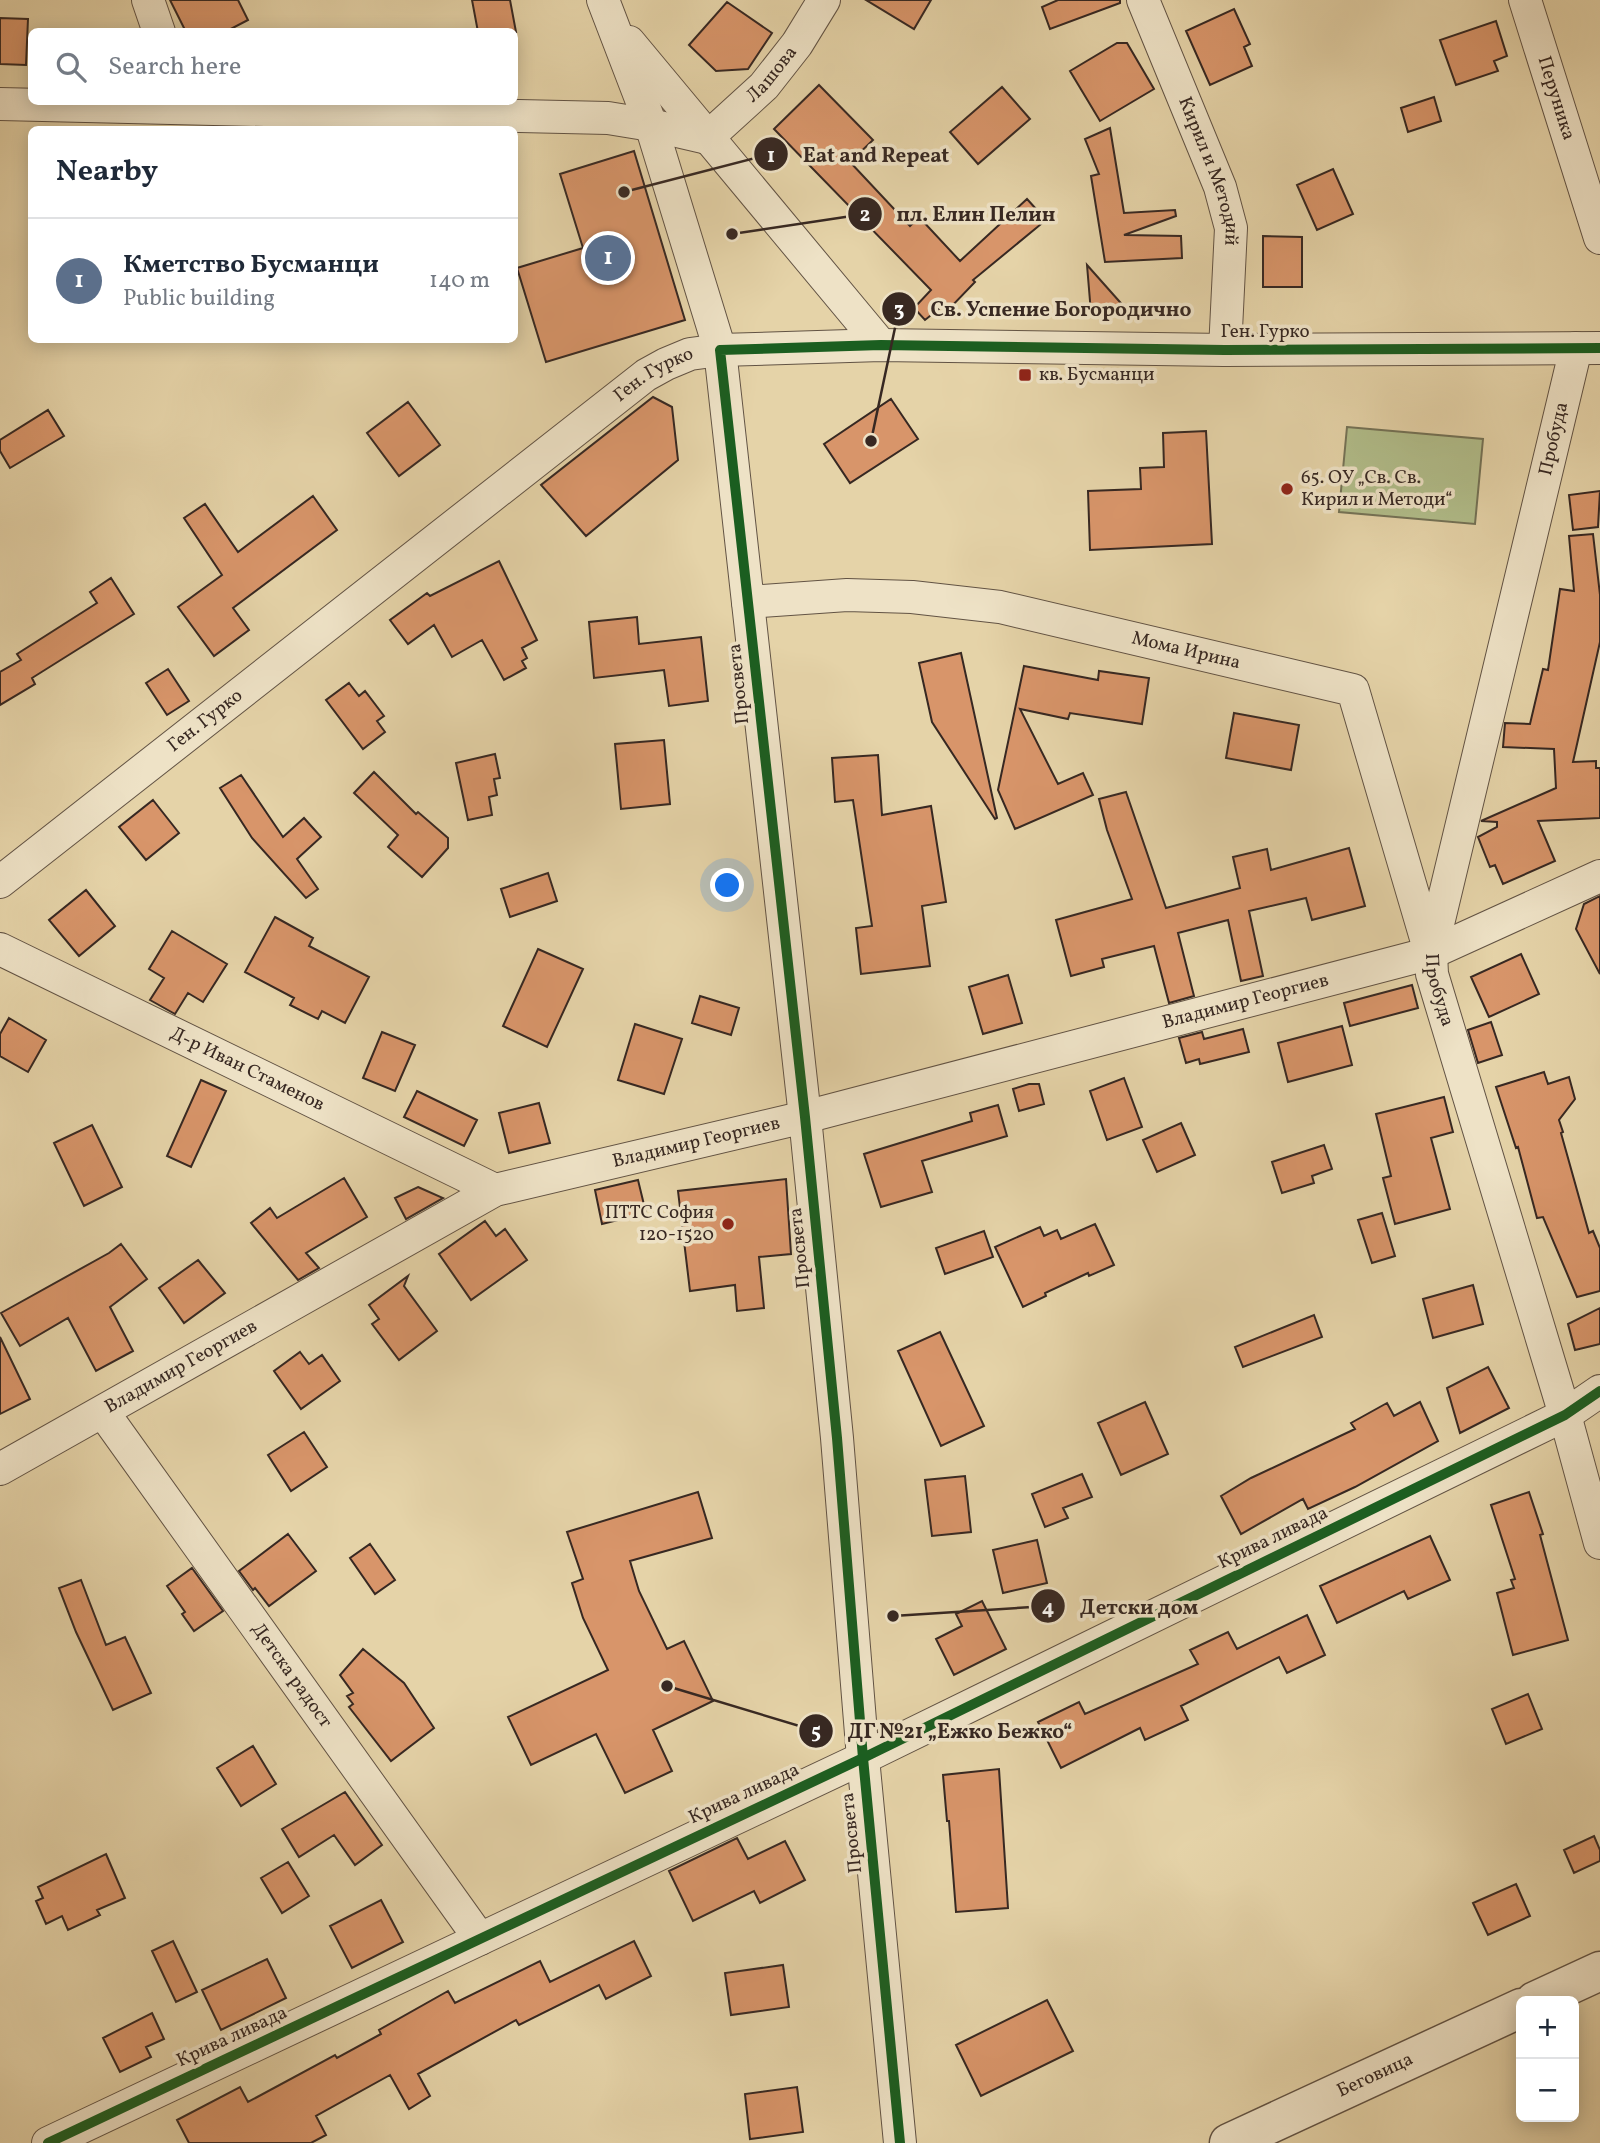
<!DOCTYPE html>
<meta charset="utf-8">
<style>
body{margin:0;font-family:Vollkorn,serif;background:#f2f2f3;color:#1f2937}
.controls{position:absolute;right:21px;bottom:21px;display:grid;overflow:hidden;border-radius:10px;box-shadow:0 4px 18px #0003}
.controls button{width:63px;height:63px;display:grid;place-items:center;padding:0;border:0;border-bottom:2px solid #e0e1e3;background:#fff;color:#1f2937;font:35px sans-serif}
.you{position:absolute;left:728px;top:886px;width:24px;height:24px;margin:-18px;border:5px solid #fff;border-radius:50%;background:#1a73e8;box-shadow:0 0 0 10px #1a73e833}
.badge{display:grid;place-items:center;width:46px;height:46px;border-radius:50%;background:#d93025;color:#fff;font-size:23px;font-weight:700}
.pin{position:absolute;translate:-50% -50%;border:4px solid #fff;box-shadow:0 2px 7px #0006}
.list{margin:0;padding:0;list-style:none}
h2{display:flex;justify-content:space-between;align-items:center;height:91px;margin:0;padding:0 28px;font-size:30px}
h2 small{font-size:23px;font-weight:400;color:#747a83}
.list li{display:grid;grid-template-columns:46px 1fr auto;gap:21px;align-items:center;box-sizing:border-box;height:126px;padding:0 28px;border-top:2px solid #e0e1e3}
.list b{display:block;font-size:26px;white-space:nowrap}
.list p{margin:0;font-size:23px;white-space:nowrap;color:#747a83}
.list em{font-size:23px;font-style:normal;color:#747a83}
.icon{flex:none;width:38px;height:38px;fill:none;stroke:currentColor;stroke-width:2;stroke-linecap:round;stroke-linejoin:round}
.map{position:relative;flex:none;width:1600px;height:2143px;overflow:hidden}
.search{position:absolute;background:#fff;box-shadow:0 4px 18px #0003;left:28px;top:28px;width:490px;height:77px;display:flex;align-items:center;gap:18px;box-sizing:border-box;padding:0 24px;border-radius:10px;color:#747a83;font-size:26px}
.panel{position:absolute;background:#fff;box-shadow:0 4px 18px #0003;left:28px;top:126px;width:490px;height:217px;border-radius:10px}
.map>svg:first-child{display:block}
.green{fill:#b1bd8a;stroke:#747256;stroke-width:2}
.building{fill:#d8956a;stroke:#372822;stroke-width:2}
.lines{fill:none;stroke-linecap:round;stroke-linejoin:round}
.minor-casing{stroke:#625344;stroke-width:34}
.tertiary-casing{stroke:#625344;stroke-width:41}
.minor{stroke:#eee2c6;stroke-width:32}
.tertiary{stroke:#eee2c6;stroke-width:38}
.cycleway-casing{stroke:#eee2c6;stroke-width:15}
.cycleway{stroke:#1b5e20;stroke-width:10}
.poi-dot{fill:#8f2418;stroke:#eee2c6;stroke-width:2.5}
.labels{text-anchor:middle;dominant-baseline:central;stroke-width:7;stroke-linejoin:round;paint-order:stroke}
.street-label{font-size:19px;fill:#372822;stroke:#eee2c6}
.poi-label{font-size:19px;fill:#372822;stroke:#eee2c6;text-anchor:start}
.leader{fill:none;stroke:#372822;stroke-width:2.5}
.callout-dot{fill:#372822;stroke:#eee2c6;stroke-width:2.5}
.mark-label{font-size:21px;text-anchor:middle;font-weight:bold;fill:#fff}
.callout-label{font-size:21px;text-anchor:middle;font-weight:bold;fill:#372822;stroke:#eee2c6;stroke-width:7;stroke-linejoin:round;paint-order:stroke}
</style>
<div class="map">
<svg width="1600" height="2143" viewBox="0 0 1600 2143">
<rect width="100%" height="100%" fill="#e5d3a8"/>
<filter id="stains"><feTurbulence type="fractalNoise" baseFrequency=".00286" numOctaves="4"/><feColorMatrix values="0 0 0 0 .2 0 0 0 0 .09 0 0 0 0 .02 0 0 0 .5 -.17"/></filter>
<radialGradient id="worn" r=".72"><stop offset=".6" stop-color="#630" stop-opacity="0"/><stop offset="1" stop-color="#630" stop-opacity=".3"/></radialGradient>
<path class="green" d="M1347,427L1483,439L1475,524L1339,512Z"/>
<path class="building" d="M170,0H238L248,20L225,32H186Z
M472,0H510L516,32H478Z
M866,0H931L914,29Z
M1058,0H1120V3L1050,29L1042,7Z
M727,2L772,33L748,69L716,71L689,45Z
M1234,9L1250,44L1244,47L1252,66L1210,85L1186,31Z
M0,18L28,19L26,65L0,64Z
M1496,21L1507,56L1494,61L1498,71L1456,85L1440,40Z
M1117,43H1127L1154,89L1100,121L1070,71Z
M819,85L873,140L850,162L910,226L919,217L960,261L1027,199L1046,220L973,280L975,282L950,308L945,304L925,320L914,308L931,290L774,129Z
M1002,87L1030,119L978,164L950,132Z
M1434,97L1441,121L1408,132L1401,108Z
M1110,128L1124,213L1175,210L1176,216L1124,235L1181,236L1182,258L1105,262L1091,176L1099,174L1085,139Z
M634,151L685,320L546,362L517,268L583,248L560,174Z
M1333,169L1353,214L1317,230L1297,185Z
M1263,236L1302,237V287H1263Z
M1087,265L1127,310L1091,313Z
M653,397L672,407L678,460L586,536L541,485Z
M891,399L918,439L850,483L824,444Z
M408,402L440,445L399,476L367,433Z
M48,410L64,436L10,468L0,451V440Z
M1206,431L1212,544L1090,550L1088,491L1141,489L1140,468L1164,467L1163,433Z
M1600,491L1598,527L1573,530L1569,495Z
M313,496L337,530L233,608L249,630L214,656L178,607L222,575L184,518L205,504L238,552Z
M1593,534L1600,595V642L1573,762L1596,761V768H1600V818L1538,821L1555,861L1503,884L1495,865L1490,867L1478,837L1497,827V822L1481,821L1556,788L1554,749L1503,747L1505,723L1530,724L1543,669L1548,670L1560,589L1574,591L1569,536Z
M499,561L537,640L522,648L527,658L522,661L526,668L504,680L482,640L452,657L434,625L408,644L390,620L427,593L430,596Z
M111,578L134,614L32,678L35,684L0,705V672L21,660L17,654L97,603L90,592Z
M637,617L639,644L701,637L708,701L669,706L664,670L594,678L589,622Z
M961,653L997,818L995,819L932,722L919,663Z
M1024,666L1098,680L1099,671L1149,678L1142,724L1070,713L1068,719L1020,709L1058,784L1083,773L1093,795L1015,829L998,790Z
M168,669L189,701L167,715L146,683Z
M349,683L359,696L365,691L384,716L377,721L385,732L363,749L326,700Z
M1234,713L1299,725L1291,770L1226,758Z
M664,740L670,804L621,809L615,744Z
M495,754L500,778L494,779L497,795L489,797L492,815L468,820L456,763Z
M878,755L882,815L931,806L946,902L922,906L930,966L861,974L856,928L872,926L853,800L835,802L832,758Z
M374,772L416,814L418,812L448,838V848L422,877L388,847L398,835L354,793Z
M241,775L283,837L304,818L321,837L297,859L318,889L306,898L252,838L220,788Z
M1126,792L1166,908L1240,888L1233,857L1267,849L1271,870L1349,848L1365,906L1312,920L1306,898L1249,911L1263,976L1241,981L1228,920L1178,933L1194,996L1169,1003L1154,946L1102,959L1104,967L1071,976L1056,920L1132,899L1107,830L1099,799Z
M153,800L179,833L146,860L119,827Z
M548,873L557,901L510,917L501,889Z
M86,890L115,926L79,956L49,920Z
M1600,896V974L1576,929L1584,904Z
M275,917L313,938L309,946L369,977L345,1023L322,1011L318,1019L290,1005L294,998L245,972Z
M172,931L227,964L203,1002L188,993L175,1014L150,1000L164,978L149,969Z
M538,949L583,969L547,1047L503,1026Z
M1521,954L1539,994L1489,1017L1471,977Z
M1008,975L1022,1023L983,1034L969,987Z
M1412,985L1418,1008L1350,1026L1344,1003Z
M700,996L739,1008L731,1035L692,1023Z
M9,1018L46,1040L28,1072L0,1056V1034Z
M1491,1022L1502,1055L1478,1063L1468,1030Z
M635,1024L682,1039L664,1094L618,1080Z
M1342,1026L1352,1065L1288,1082L1278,1043Z
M1243,1029L1249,1052L1200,1064L1199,1059L1186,1063L1179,1038L1202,1032L1204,1039Z
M382,1032L415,1045L395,1091L363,1078Z
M1544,1072L1548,1084L1569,1077L1575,1099L1559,1120L1563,1132L1561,1133L1589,1233L1593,1231L1600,1248V1291L1577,1297L1543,1217L1537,1218L1518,1147L1516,1148L1496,1087Z
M1124,1078L1142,1127L1107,1140L1090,1091Z
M201,1080L226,1091L191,1167L167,1156Z
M1029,1084H1039L1044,1104L1019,1111L1013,1089Z
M417,1091L477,1120L464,1146L404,1117Z
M1444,1097L1453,1132L1431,1138L1450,1209L1395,1224L1383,1178L1391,1176L1376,1114Z
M539,1103L550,1143L509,1153L499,1113Z
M998,1105L1007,1136L922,1161L932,1192L881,1207L864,1154L972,1121L970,1113Z
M1181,1123L1195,1155L1157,1172L1143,1140Z
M92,1125L122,1187L84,1206L54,1143Z
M1324,1145L1332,1169L1312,1176L1314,1183L1282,1193L1272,1162Z
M344,1178L367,1217L306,1253L319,1268L298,1280L251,1223L270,1208L277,1218Z
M786,1179L791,1254L759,1257L764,1308L737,1311L735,1285L690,1291L678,1191Z
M638,1180L646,1213L602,1224L595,1190Z
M418,1187L443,1198L406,1219L395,1198Z
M1382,1213L1395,1256L1372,1263L1358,1220Z
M485,1221L496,1236L505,1229L527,1260L471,1300L439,1254Z
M1095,1224L1114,1265L1089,1276L1088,1273L1045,1293L1046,1296L1023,1307L995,1247L1040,1227L1044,1236L1057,1230L1061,1239Z
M984,1231L993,1257L945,1274L936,1248Z
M121,1244L147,1279L110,1307L133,1351L96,1371L68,1318L20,1346L1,1313L109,1253Z
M198,1260L225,1293L184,1323L159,1288Z
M408,1276L404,1286L437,1331L399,1360L372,1324L379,1319L369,1305Z
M1473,1285L1483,1324L1433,1338L1423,1299Z
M1600,1308V1344L1575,1350L1568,1324Z
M1314,1315L1322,1337L1243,1367L1235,1347Z
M940,1332L984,1426L941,1446L898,1351Z
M0,1337L30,1399L0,1414Z
M300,1352L309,1364L322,1355L340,1381L301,1409L274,1371Z
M1488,1367L1509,1408L1460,1433L1447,1388Z
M1145,1402L1168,1454L1121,1475L1098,1423Z
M1420,1402L1438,1441L1355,1487L1308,1509L1303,1499L1241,1534L1221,1496L1251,1478L1355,1429L1351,1423L1387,1403L1394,1416Z
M304,1432L327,1467L291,1491L268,1455Z
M1082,1474L1092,1497L1063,1508L1068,1518L1045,1527L1032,1494Z
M965,1476L971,1532L932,1536L925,1480Z
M698,1492L712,1538L630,1561L639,1591L667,1649L684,1641L713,1701L653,1730L672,1771L625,1793L596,1734L531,1765L508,1717L608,1670L583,1618L572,1583L583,1579L567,1532Z
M1529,1492L1543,1534L1540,1535L1568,1640L1513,1655L1497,1593L1514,1588L1511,1580L1515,1579L1491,1505Z
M288,1534L316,1571L269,1606L255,1588L253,1590L239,1571Z
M1430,1536L1450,1580L1408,1599L1404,1591L1337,1623L1320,1586Z
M1037,1540L1047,1583L1003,1593L993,1550Z
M370,1544L395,1580L375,1594L350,1558Z
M192,1568L223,1611L194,1631L182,1614L185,1612L167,1586Z
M81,1580L106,1645L125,1637L151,1693L113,1710L76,1632L59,1588Z
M982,1601L1006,1649L954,1675L936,1639L962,1626L956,1614Z
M1307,1615L1325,1655L1287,1673L1279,1657L1181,1706L1188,1720L1145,1740L1140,1728L1061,1768L1038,1722L1079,1702L1085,1714L1198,1664L1190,1650L1228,1632L1237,1649Z
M363,1649L404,1683L434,1728L391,1761L349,1707L353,1704L347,1696L353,1693L340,1675Z
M1528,1694L1542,1729L1506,1744L1492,1709Z
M253,1746L276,1784L241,1806L217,1768Z
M999,1769L1008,1908L956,1912L949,1821H947L943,1775Z
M345,1792L382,1845L355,1865L334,1835L299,1857L282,1829Z
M1594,1836L1600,1850V1861L1574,1873L1564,1850Z
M737,1838L748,1859L785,1841L805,1880L760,1903L754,1891L693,1921L669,1871Z
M106,1854L125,1898L97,1910L100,1915L68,1930L62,1916L46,1924L36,1901L43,1898L38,1887Z
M288,1862L309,1896L282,1913L261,1878Z
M1516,1884L1530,1916L1488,1935L1473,1903Z
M381,1900L403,1942L352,1968L330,1926Z
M173,1941L197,1992L176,2002L152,1951Z
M634,1941L651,1976L606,1999L599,1985L519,2025L516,2020L418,2074L430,2096L409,2109L390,2075L316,2116L326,2135L311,2143H189L177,2120L240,2087L248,2102L335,2055L337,2058L381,2034L379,2030L448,1991L455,2003L540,1961L550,1982Z
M267,1959L286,1998L221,2030L202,1990Z
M783,1965L789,2007L731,2015L725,1973Z
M1047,2000L1073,2051L981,2096L956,2045Z
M152,2013L164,2039L146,2047L151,2057L120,2072L103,2038Z
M797,2087L803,2132L750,2139L745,2094Z"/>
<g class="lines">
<defs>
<g id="minor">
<path d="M148,0L159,32"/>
<path d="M603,0L651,125L720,350L805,1117L837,1438L863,1758L900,2143"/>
<path id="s1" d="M1143,0L1220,187L1231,228L1225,350"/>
<path id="s2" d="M1525,0L1600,238"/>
<path d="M629,42L881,345"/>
<path d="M0,104L608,118L651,125L707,138"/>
<path id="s3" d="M707,138L764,86L797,44L824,0"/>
<path id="s4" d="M1576,348L1431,953L1432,974L1565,1415L1600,1543"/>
<path id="s5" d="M748,602L847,595L912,597L1000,607L1353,690L1430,952"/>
<path id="s6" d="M0,882L646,375L666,364L690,354L720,350L881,345L1225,350L1600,348"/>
<path id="s7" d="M0,949L495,1190"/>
<path id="s8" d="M103,1412L480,1939"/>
<path id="s9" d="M0,1469L495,1190L805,1117L1431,953L1600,876"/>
<path d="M48,2143L863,1758L1565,1415L1600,1391"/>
</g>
<g id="tertiary">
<path d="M1535,2001L1600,1971"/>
<path id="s10" d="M1229,2143L1521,2008"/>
</g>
</defs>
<use href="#minor" class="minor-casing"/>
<use href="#tertiary" class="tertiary-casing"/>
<use href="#minor" class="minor"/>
<use href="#tertiary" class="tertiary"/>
<defs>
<path id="cycleway" d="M48,2143L863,1758L1565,1415L1600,1391
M900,2143L863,1758L837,1438L805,1117L720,350L881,345L1225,350L1600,348"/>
</defs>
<use href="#cycleway" class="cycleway-casing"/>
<use href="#cycleway" class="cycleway"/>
</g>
<g class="poi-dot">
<rect x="1018" y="368" width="14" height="14" rx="3.5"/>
<circle cx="1287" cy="489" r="7"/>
<circle cx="728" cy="1224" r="7"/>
</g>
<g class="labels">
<g class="street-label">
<text stroke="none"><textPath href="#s3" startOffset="91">Лашова</textPath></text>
<text stroke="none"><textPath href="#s2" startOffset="103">Перуника</textPath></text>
<text stroke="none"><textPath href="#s1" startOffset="184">Кирил и Методий</textPath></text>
<text x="1265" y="332">Ген. Гурко</text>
<text stroke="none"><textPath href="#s6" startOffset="828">Ген. Гурко</textPath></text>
<text transform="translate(1554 439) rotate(-77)">Пробуда</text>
<text stroke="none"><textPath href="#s5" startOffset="444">Мома Ирина</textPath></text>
<text transform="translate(739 684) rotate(-96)">Просвета</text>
<text stroke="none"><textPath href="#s6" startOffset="261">Ген. Гурко</textPath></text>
<text stroke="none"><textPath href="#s4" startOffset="660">Пробуда</textPath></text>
<text stroke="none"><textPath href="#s9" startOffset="1342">Владимир Георгиев</textPath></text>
<text stroke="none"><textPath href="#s7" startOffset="275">Д-р Иван Стаменов</textPath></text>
<text stroke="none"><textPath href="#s9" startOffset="775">Владимир Георгиев</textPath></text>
<text transform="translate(800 1248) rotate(-96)">Просвета</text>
<text stroke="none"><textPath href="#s9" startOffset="208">Владимир Георгиев</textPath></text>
<text transform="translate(1273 1538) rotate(-26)">Крива ливада</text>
<text stroke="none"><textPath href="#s8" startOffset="324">Детска радост</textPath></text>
<text transform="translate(744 1794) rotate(-25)">Крива ливада</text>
<text transform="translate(852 1833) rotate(-96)">Просвета</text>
<text transform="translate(232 2037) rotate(-25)">Крива ливада</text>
<text stroke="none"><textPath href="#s10" startOffset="161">Беговица</textPath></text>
</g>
<g class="poi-label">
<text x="1039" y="375">кв. Бусманци</text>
<text x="1301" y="478">65. ОУ „Св. Св.<tspan x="1301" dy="22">Кирил и Методи“</tspan></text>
<text x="714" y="1213" text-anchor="end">ПТТС София<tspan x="714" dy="22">120-1520</tspan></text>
</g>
</g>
<path class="leader" d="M624 192L771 154M732 234L865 214M871 441L899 309M893 1616L1048 1606M667 1686L816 1731"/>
<g class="callout-dot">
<circle cx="624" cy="192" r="7"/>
<circle cx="732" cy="234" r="7"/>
<circle cx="871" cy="441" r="7"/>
<circle cx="893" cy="1616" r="7"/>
<circle cx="667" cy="1686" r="7"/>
<circle cx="771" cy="154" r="18"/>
<circle cx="865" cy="214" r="18"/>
<circle cx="899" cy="309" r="18"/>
<circle cx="1048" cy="1606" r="18"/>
<circle cx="816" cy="1731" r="18"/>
</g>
<g class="mark-label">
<text x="771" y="162">1</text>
<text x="865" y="221">2</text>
<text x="899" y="316">3</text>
<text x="1048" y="1614">4</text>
<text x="816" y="1738">5</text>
</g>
<g class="callout-label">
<text x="876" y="162">Eat and Repeat</text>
<text x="976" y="221">пл. Елин Пелин</text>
<text x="1061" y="316">Св. Успение Богородично</text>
<text x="1139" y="1614">Детски дом</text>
<text x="960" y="1738">ДГ №21 „Ежко Бежко“</text>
</g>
<rect width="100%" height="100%" filter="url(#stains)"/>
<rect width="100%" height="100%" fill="url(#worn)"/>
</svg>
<div class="controls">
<button>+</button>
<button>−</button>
</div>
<div class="you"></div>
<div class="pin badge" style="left:608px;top:258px;background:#5c6f8a">1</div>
<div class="search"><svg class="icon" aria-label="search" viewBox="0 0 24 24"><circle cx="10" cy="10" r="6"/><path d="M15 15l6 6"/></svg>Search here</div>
<section class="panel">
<h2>Nearby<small></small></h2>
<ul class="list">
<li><span class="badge" style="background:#5c6f8a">1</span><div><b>Кметство Бусманци</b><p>Public building</p></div><em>140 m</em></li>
</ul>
</section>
</div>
